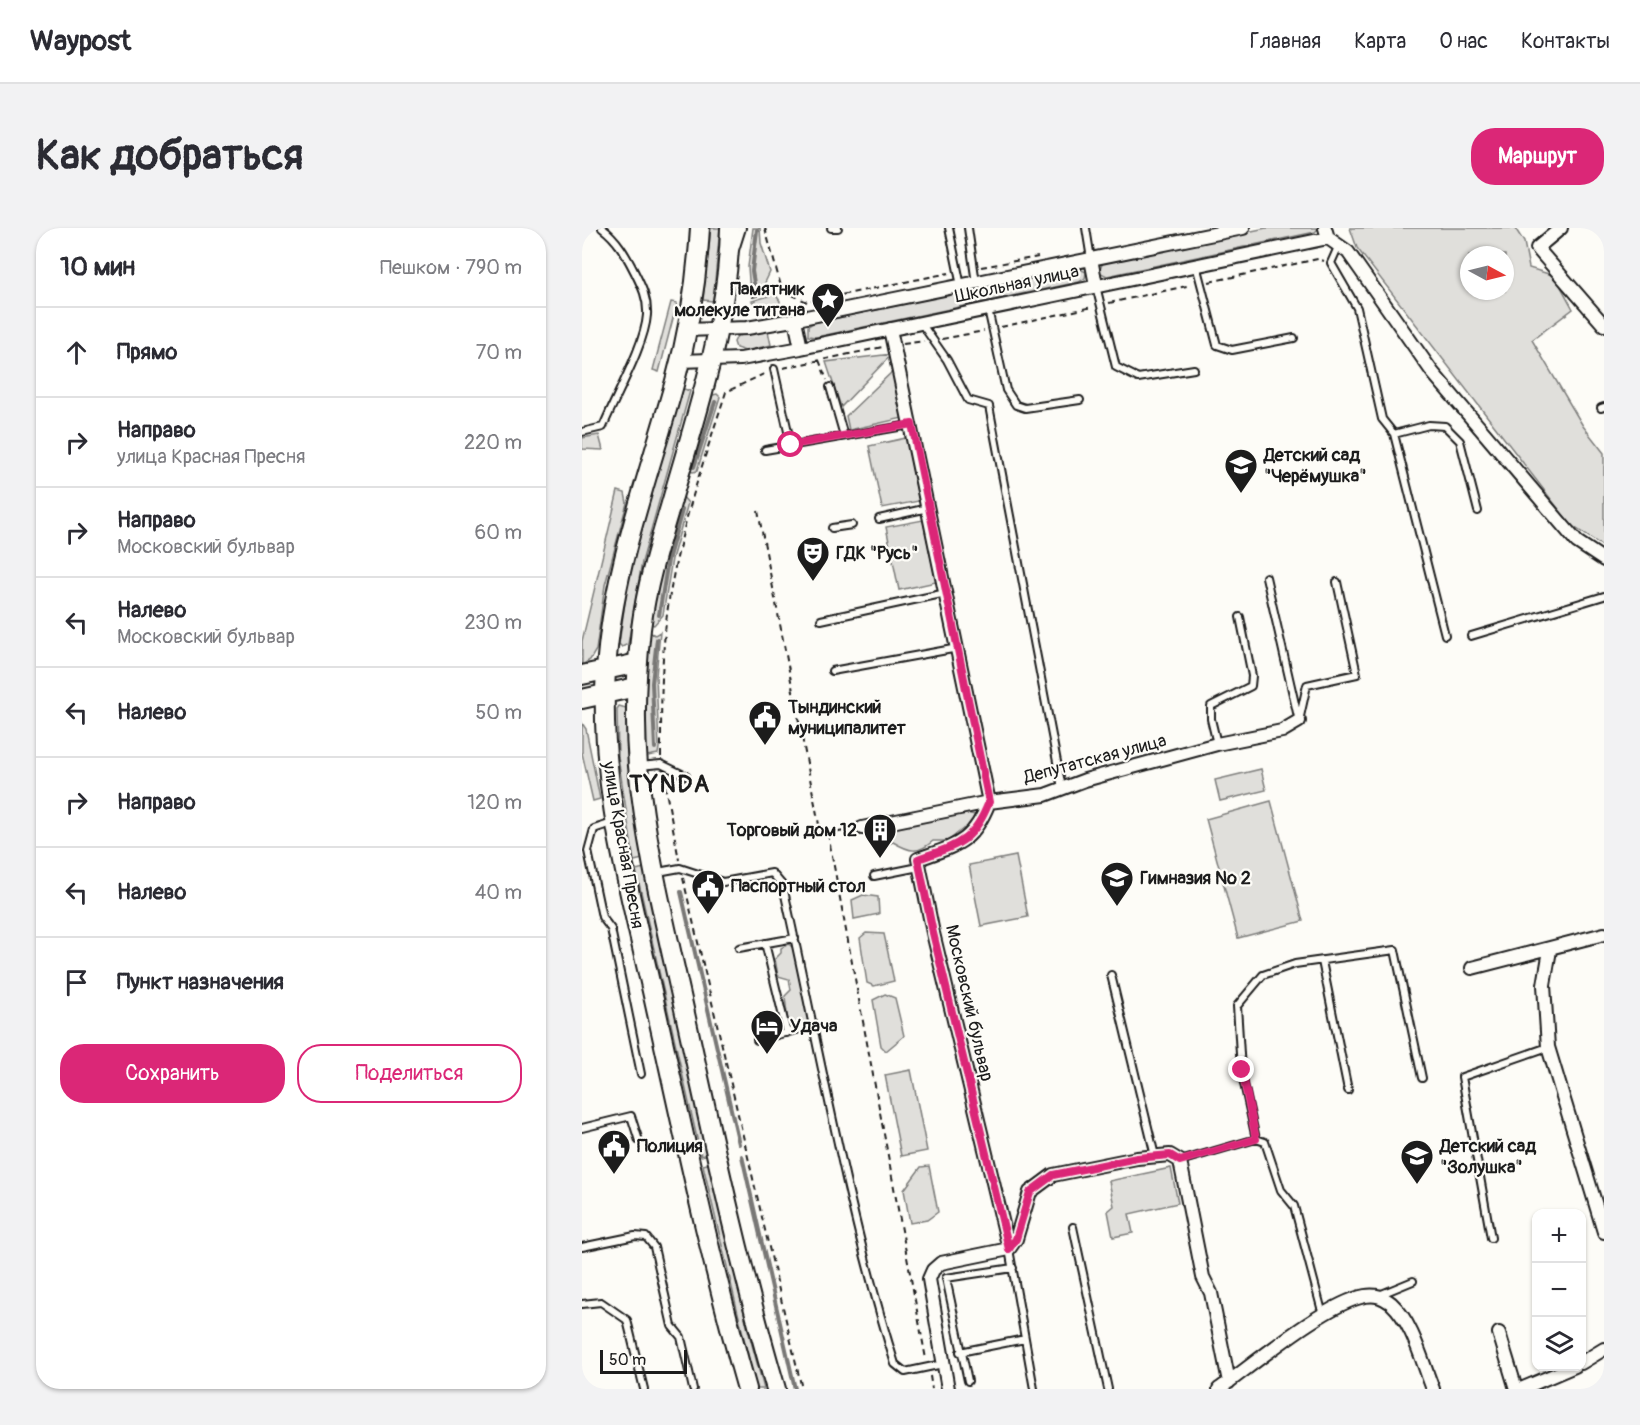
<!DOCTYPE html>
<html lang="ru">
<meta charset="utf-8">
<style>
body{margin:0;font-family:Pangolin,sans-serif;background:#f2f2f3;color:#2b2b33}
.controls{position:absolute;right:18px;bottom:18px;display:grid;overflow:hidden;border-radius:12px;box-shadow:0 2px 4px #0004}
.controls button{width:54px;height:54px;display:grid;place-items:center;padding:0;border:0;border-bottom:2px solid #e1e1e2;background:#fff;color:#2b2b33;font:30px sans-serif}
.compass{position:absolute;left:878px;top:18px;width:54px;height:54px;border-radius:50%;background:#fff;box-shadow:0 2px 4px #0004;rotate:97deg}
.scale{position:absolute;left:18px;bottom:15px;width:87px;box-sizing:border-box;padding-left:6px;border:3px solid #1c1c1c;border-top:0;font-size:16px;line-height:21px;white-space:nowrap;color:#1c1c1c;-webkit-text-stroke:4px #fdfcf7;paint-order:stroke}
.stop{position:absolute;width:18px;height:18px;margin:-14px;border:4px solid #db2777;border-radius:50%;background:#fff}
.stop.end{background:#db2777;border-color:#fff;box-shadow:0 2px 6px #0008}
.list{margin:0;padding:0;list-style:none}
h2{display:flex;justify-content:space-between;align-items:center;height:78px;margin:0;padding:0 24px;font-size:26px}
h2 small{font-size:20px;font-weight:400;color:#7c7c81}
.list li{display:grid;grid-template-columns:39px 1fr auto;gap:18px;align-items:center;box-sizing:border-box;height:90px;padding:0 24px;border-top:2px solid #e1e1e2}
.list b{display:block;font-size:22px;white-space:nowrap}
.list p{margin:0;font-size:20px;white-space:nowrap;color:#7c7c81}
.list em{font-size:20px;font-style:normal;color:#7c7c81}
.actions{display:flex;gap:12px;padding:18px 24px}
.actions a{flex:1;padding:14px 0;border:2px solid #db2777;border-radius:24px;text-align:center;font-size:21px;color:#db2777}
.actions .main{background:#db2777;color:#fff}
.icon{flex:none;width:33px;height:33px;fill:none;stroke:currentColor;stroke-width:2;stroke-linecap:round;stroke-linejoin:round}
.map{position:relative;flex:none;width:1022px;height:1161px;overflow:hidden;border-radius:24px}
header{display:flex;align-items:center;gap:36px;box-sizing:border-box;height:84px;padding:0 30px;background:#fff;border-bottom:2px solid #e1e1e2}
header strong{font-size:28px}
nav{display:flex;gap:33px;margin-inline-start:auto;font-size:21px}
.intro{display:flex;align-items:center;justify-content:space-between;box-sizing:border-box;height:144px;padding:0 36px}
h1{margin:0;font-size:42px}
.button{padding:15px 27px;border-radius:24px;background:#db2777;color:#fff;font-size:21px;font-weight:700}
main{display:flex;gap:36px;padding:0 36px}
aside{flex:1;background:#fff;border-radius:24px;box-shadow:0 2px 4px #0004}
.map>svg:first-child{display:block}
.green{fill:#e0dfdb;stroke:#7e7e7c;stroke-width:1.5;fill-rule:evenodd}
.lines{fill:none;stroke-linecap:round;stroke-linejoin:round}
.stream{stroke:#797876;stroke-width:4}
.lane-casing{stroke:#1c1c1c;stroke-width:10}
.street-casing{stroke:#1c1c1c;stroke-width:16}
.secondary-casing{stroke:#1c1c1c;stroke-width:22}
.path{stroke:#1c1c1c;stroke-width:2;stroke-dasharray:6 4.5;stroke-linecap:butt}
.lane{stroke:#fdfcf7;stroke-width:6}
.street{stroke:#fdfcf7;stroke-width:12}
.secondary{stroke:#fdfcf7;stroke-width:18}
.route{stroke:#db2777;stroke-width:8}
.labels{text-anchor:middle;dominant-baseline:central;stroke-width:4.5;stroke-linejoin:round;paint-order:stroke}
.street-label{font-size:18px;fill:#1c1c1c;stroke:#fdfcf7}
.poi-label{font-size:18px;font-weight:bold;fill:#1c1c1c;stroke:#fdfcf7;text-anchor:start}
.district-label{font-size:24px;font-weight:bold;letter-spacing:1.5px;fill:#1c1c1c;stroke:#fdfcf7}
</style>
<header>
<strong>Waypost</strong>
<nav><a>Главная</a><a>Карта</a><a>О нас</a><a>Контакты</a></nav>
</header>
<div class="intro"><h1>Как добраться</h1><a class="button">Маршрут</a></div>
<main>
<aside>
<h2>10 мин<small>Пешком · 790 m</small></h2>
<ul class="list">
<li><svg class="icon" aria-label="ahead" viewBox="0 0 24 24"><path d="M12 20V5M6 11l6-6 6 6"/></svg><div><b>Прямо</b></div><em>70 m</em></li>
<li><svg class="icon" aria-label="right" viewBox="0 0 24 24"><path d="M7 20v-9h11M14 6l5 5-5 5"/></svg><div><b>Направо</b><p>улица Красная Пресня</p></div><em>220 m</em></li>
<li><svg class="icon" aria-label="right" viewBox="0 0 24 24"><path d="M7 20v-9h11M14 6l5 5-5 5"/></svg><div><b>Направо</b><p>Московский бульвар</p></div><em>60 m</em></li>
<li><svg class="icon" aria-label="left" viewBox="0 0 24 24"><path d="M17 20v-9H6M10 6l-5 5 5 5"/></svg><div><b>Налево</b><p>Московский бульвар</p></div><em>230 m</em></li>
<li><svg class="icon" aria-label="left" viewBox="0 0 24 24"><path d="M17 20v-9H6M10 6l-5 5 5 5"/></svg><div><b>Налево</b></div><em>50 m</em></li>
<li><svg class="icon" aria-label="right" viewBox="0 0 24 24"><path d="M7 20v-9h11M14 6l5 5-5 5"/></svg><div><b>Направо</b></div><em>120 m</em></li>
<li><svg class="icon" aria-label="left" viewBox="0 0 24 24"><path d="M17 20v-9H6M10 6l-5 5 5 5"/></svg><div><b>Налево</b></div><em>40 m</em></li>
<li><svg class="icon" aria-label="arrive" viewBox="0 0 24 24"><path d="M6 21V4h12l-3 4 3 4H6"/></svg><div><b>Пункт назначения</b></div></li>
</ul>
<div class="actions"><a class="main">Сохранить</a><a>Поделиться</a></div>
</aside>
<div class="map">
<svg width="1022" height="1161" viewBox="0 0 1022 1161">
<rect width="100%" height="100%" fill="#fdfcf7"/>
<filter id="ink" filterUnits="userSpaceOnUse"><feTurbulence type="fractalNoise" baseFrequency=".0167" numOctaves="2"/><feDisplacementMap in="SourceGraphic" scale="12" xChannelSelector="R" yChannelSelector="G"/><feConvolveMatrix kernelMatrix="1 2 1 2 8 2 1 2 1" color-interpolation-filters="sRGB"/></filter>
<g filter="url(#ink)">
<path class="green" d="M129,0H138L131,73L121,72Z
M171,0H178L179,15L188,44L178,65H168L166,39Z
M684,0H737L733,4L525,48L517,44L521,34Z
M768,0H933L942,14L947,40L973,48L991,81L950,112L1001,198L1022,225V319L989,297L775,20ZM887,27H923V63H887Z
M496,40L504,44L503,50L497,54L234,109L226,108V98L231,95Z
M193,66L198,73L196,85L179,81L170,73Z
M89,74L95,75L77,144L71,142Z
M186,103L189,117L163,123L154,120L152,114L155,108Z
M310,126L259,179L244,134Z
M311,143L321,190L267,202L264,188Z
M99,160L108,163L60,334L46,416L40,419L37,416L46,354L59,301Z
M135,166L138,169L115,243L111,244L108,243L107,237L131,167Z
M17,207L21,222L0,221V210Z
M324,210L337,273L300,280L287,218Z
M36,263L43,265L45,275L23,357L14,422L8,432L0,437V413Z
M100,268L106,275L90,331L81,387L72,397L68,396L76,341Z
M341,292L354,354L317,362L304,299Z
M67,404L73,407L78,404L74,448L77,520L76,526L65,528L63,448Z
M37,478L44,480L45,523L61,631L52,633L36,529L35,481Z
M0,495L4,501L18,571L11,573L0,525Z
M679,541L684,562L638,573L633,552Z
M689,573L721,693L656,710L624,591Z
M377,584L394,587L395,595L381,601L366,613H351C336,626 328,624 311,614L304,617L297,614L293,605L294,600Z
M434,628L446,689L399,698L387,637Z
M62,640L127,926L119,928L54,642Z
M281,667L296,669L297,686L272,691L270,672Z
M284,705L302,706L312,753L292,758L285,755L278,710Z
M207,716L213,722L227,792C221,799 214,800 206,795L203,768L209,762L207,751L196,748L193,731L199,725V720Z
M303,766L313,770L322,808L304,823L299,818L291,772Z
M329,842L345,923L319,928L303,847Z
M129,935L165,1098L182,1161H174L121,937Z
M347,938L356,984L345,992L328,995L322,962L339,939Z
M589,940L596,975L547,986L551,1005L531,1009L526,983L532,978L527,953Z"/>
<g class="lines">
<path class="stream" d="M173,61L170,43L175,2
M112,239L133,174
M77,387L86,332L100,282
M73,520L70,455L75,411
M99,664L157,916
M160,928L213,1161"/>
<defs>
<path id="lane" d="M249,0H256
M367,0L379,58
M386,0L394,55
M504,0L509,31
M0,2L1,0
M757,17L749,35L775,80L800,191L812,206L863,407
M153,22L160,0
M614,37L635,117L650,122L712,110
M514,58L534,139L556,150L612,141
M406,81L424,162L434,177L443,180L498,172
M339,95L365,132L386,172L407,178L480,560
M192,141L209,217
M248,159L262,208
M1019,180L1022,179
M0,204L21,199C33,169 63,117 65,87C66,70 59,57 52,43C44,27 35,11 20,0
M812,206L847,197L863,198L878,213L896,283
M183,222L328,197
M297,291L346,280
M250,300L270,297
M684,349L716,489
M239,392L364,365
M889,408L1022,368
M250,443L376,420
M717,493L725,457L775,446L755,354
M635,516L629,491V478L669,458L670,448L658,389
M57,538L79,536L104,548
M30,595L12,601L6,623L20,689L29,701L59,846
M76,644L98,640L141,654L190,645L201,658C237,818 264,979 313,1136L323,1144L361,1136
M292,648L337,639
M183,715L205,805
M157,720L213,710
M740,733L766,862
M529,747L573,928
M175,812L230,798
M0,900L49,888L57,913
M674,911L659,842L655,778L681,747L713,736L813,722L840,850
M598,933L674,911L683,914L699,962L712,978L741,1087
M491,999L526,1161
M909,1010L880,849L966,819
M0,1019L53,1008L64,1009L72,1019L90,1098L99,1109L111,1161
M427,1021L452,1161
M797,1067L831,1053
M0,1076L19,1074L45,1092L62,1161
M378,1124L443,1111
M386,1153L364,1050L431,1040"/>
<path id="street" d="M743,0L746,10L766,24L851,145L995,314L1022,332
M979,0L955,20L1022,97
M509,31L514,57
M213,92L219,120
M308,101L407,574C391,615 375,617 336,631L351,705L427,1021
M104,102L165,100L205,93L661,0
M98,133L159,131L219,120L746,10
M280,600L407,574L463,567L503,552L635,516L700,503L717,493
M968,722L962,757L966,819L1022,1004
M890,740L1022,706
M917,1105L934,1161
M999,1135L1022,1121
M366,1161L347,1051L351,1042L359,1035L427,1021L434,1011L448,964L471,947L555,930L588,927L598,933L621,1049L629,1065L647,1154
M637,1161C672,1136 744,1075 783,1068C794,1066 801,1069 809,1075C831,1095 840,1134 851,1161
M939,1161L993,1138"/>
<path id="secondary" d="M118,0C115,51 107,103 93,153C67,248 30,343 24,443C16,554 48,664 72,772C101,902 128,1033 165,1161
M148,0C146,96 114,187 88,279C76,319 64,360 59,401C54,446 52,492 56,538C64,623 86,707 104,790C131,914 158,1039 194,1161
M0,447L56,435
M0,471L54,459"/>
</defs>
<use href="#lane" class="lane-casing"/>
<use href="#street" class="street-casing"/>
<use href="#secondary" class="secondary-casing"/>
<path class="path" d="M183,0L200,62
M399,39L456,29
M627,54L736,31L742,33
M170,69L200,62L225,74L367,45
M527,75L609,57
M419,99L510,79
M360,111L402,103
M321,116L342,113
M237,132L245,152
M201,140L301,119
M176,283L239,607L268,602
M79,529C79,481 79,434 85,386C95,310 120,237 144,164L184,145
M81,547L97,632
M246,606L344,1131
M101,650L220,1161
M348,1148L350,1161"/>
<use href="#lane" class="lane"/>
<use href="#street" class="street"/>
<use href="#secondary" class="secondary"/>
</g>
</g>
<g class="lines" filter="url(#ink)">
<path class="route" d="M209,217L330,196L407,574C391,615 375,617 336,631L351,705L427,1021L434,1011L448,964L471,947L555,930L588,927L598,933L674,911L660,842"/>
</g>
<defs>
<symbol id="sight-pin" viewBox="-11 -11 22 30"><path d="M0 17L-7.5 6A9.5 9.5 0 1 1 7.5 6Z" fill="#1c1c1c" stroke="#fdfcf7"/><path d="M0-6L1.8-2.2L6-1.7L2.9 1.2L3.7 5.4L0 3.3L-3.7 5.4L-2.9 1.2L-6-1.7L-1.8-2.2Z" fill="#fff"/></symbol>
<symbol id="school-pin" viewBox="-11 -11 22 30"><path d="M0 17L-7.5 6A9.5 9.5 0 1 1 7.5 6Z" fill="#1c1c1c" stroke="#fdfcf7"/><path d="M0-5L7-2L0 1L-7-2ZM-4 1L0 2.5L4 1V4Q0 6-4 4Z" fill="#fff"/></symbol>
<symbol id="theatre-pin" viewBox="-11 -11 22 30"><path d="M0 17L-7.5 6A9.5 9.5 0 1 1 7.5 6Z" fill="#1c1c1c" stroke="#fdfcf7"/><path d="M-5-5.5Q0-4 5-5.5V0Q5 5 0 6Q-5 5-5 0ZM-3.3-2.5H-1v1.5H-3.3ZM1-2.5H3.3v1.5H1ZM-2.8 1Q0 5.5 2.8 1Z" fill="#fff"/></symbol>
<symbol id="civic-pin" viewBox="-11 -11 22 30"><path d="M0 17L-7.5 6A9.5 9.5 0 1 1 7.5 6Z" fill="#1c1c1c" stroke="#fdfcf7"/><path d="M-.6-6.5H3V-4.5H.6V-3L4-1V1h2V6H-6V1h2V-1L-.6-3ZM-1.2 2.5V6h2.4V2.5Z" fill="#fff"/></symbol>
<symbol id="building-pin" viewBox="-11 -11 22 30"><path d="M0 17L-7.5 6A9.5 9.5 0 1 1 7.5 6Z" fill="#1c1c1c" stroke="#fdfcf7"/><path d="M-4-6H4V6H1V3H-1V6H-4ZM-2.5-4.3h1.7v1.8h-1.7ZM.8-4.3h1.7v1.8H.8ZM-2.5-1h1.7V.8h-1.7ZM.8-1h1.7V.8H.8Z" fill="#fff"/></symbol>
<symbol id="hotel-pin" viewBox="-11 -11 22 30"><path d="M0 17L-7.5 6A9.5 9.5 0 1 1 7.5 6Z" fill="#1c1c1c" stroke="#fdfcf7"/><path d="M-6-4.5h1.5V1H6V5H4.5V3h-9V5H-6ZM-4 0a1.8 1.8 0 1 1 3.6 0ZM.5 0V-2.5h3Q6-2.5 6 0Z" fill="#fff"/></symbol>
</defs>
<g fill-rule="evenodd">
<use href="#sight-pin" x="227" y="52" width="38" height="52"/>
<use href="#school-pin" x="640" y="218" width="38" height="52"/>
<use href="#theatre-pin" x="212" y="306" width="38" height="52"/>
<use href="#civic-pin" x="164" y="470" width="38" height="52"/>
<use href="#building-pin" x="279" y="583" width="38" height="52"/>
<use href="#school-pin" x="516" y="631" width="38" height="52"/>
<use href="#civic-pin" x="107" y="639" width="38" height="52"/>
<use href="#hotel-pin" x="166" y="779" width="38" height="52"/>
<use href="#civic-pin" x="13" y="899" width="38" height="52"/>
<use href="#school-pin" x="816" y="909" width="38" height="52"/>
</g>
<g class="labels">
<g class="street-label">
<text transform="translate(435 56) rotate(-12)">Школьная улица</text>
<text transform="translate(513 531) rotate(-15)">Депутатская улица</text>
<text transform="translate(41 617) rotate(80)">улица Красная Пресня</text>
<text transform="translate(387 775) rotate(77)">Московский бульвар</text>
</g>
<g class="poi-label">
<text x="223" y="61" text-anchor="end">Памятник<tspan x="223" dy="21">молекуле титана</tspan></text>
<text x="682" y="227">Детский сад<tspan x="682" dy="21">"Черёмушка"</tspan></text>
<text x="254" y="325">ГДК "Русь"</text>
<text x="206" y="479">Тындинский<tspan x="206" dy="21">муниципалитет</tspan></text>
<text x="275" y="602" text-anchor="end">Торговый дом 12</text>
<text x="558" y="650">Гимназия № 2</text>
<text x="149" y="658">Паспортный стол</text>
<text x="208" y="798">Удача</text>
<text x="55" y="918">Полиция</text>
<text x="858" y="918">Детский сад<tspan x="858" dy="21">"Золушка"</tspan></text>
</g>
<g class="district-label">
<text x="88" y="556">TYNDA</text>
</g>
</g>
</svg>
<div class="controls">
<button>+</button>
<button>−</button>
<button><svg class="icon" aria-label="layers" viewBox="0 0 24 24"><path d="M12 4l9 5-9 5-9-5zM3 14l9 5 9-5"/></svg></button>
</div>
<svg class="compass" viewBox="-18 -18 36 36"><path d="M0-13l5 13h-10z" fill="#e53935"/><path d="M0 13l5-13h-10z" fill="#7c7c81"/></svg>
<div class="scale">50 m</div>
<div class="stop" style="left:209px;top:217px"></div>
<div class="stop end" style="left:660px;top:842px"></div>
</div>
</main>
